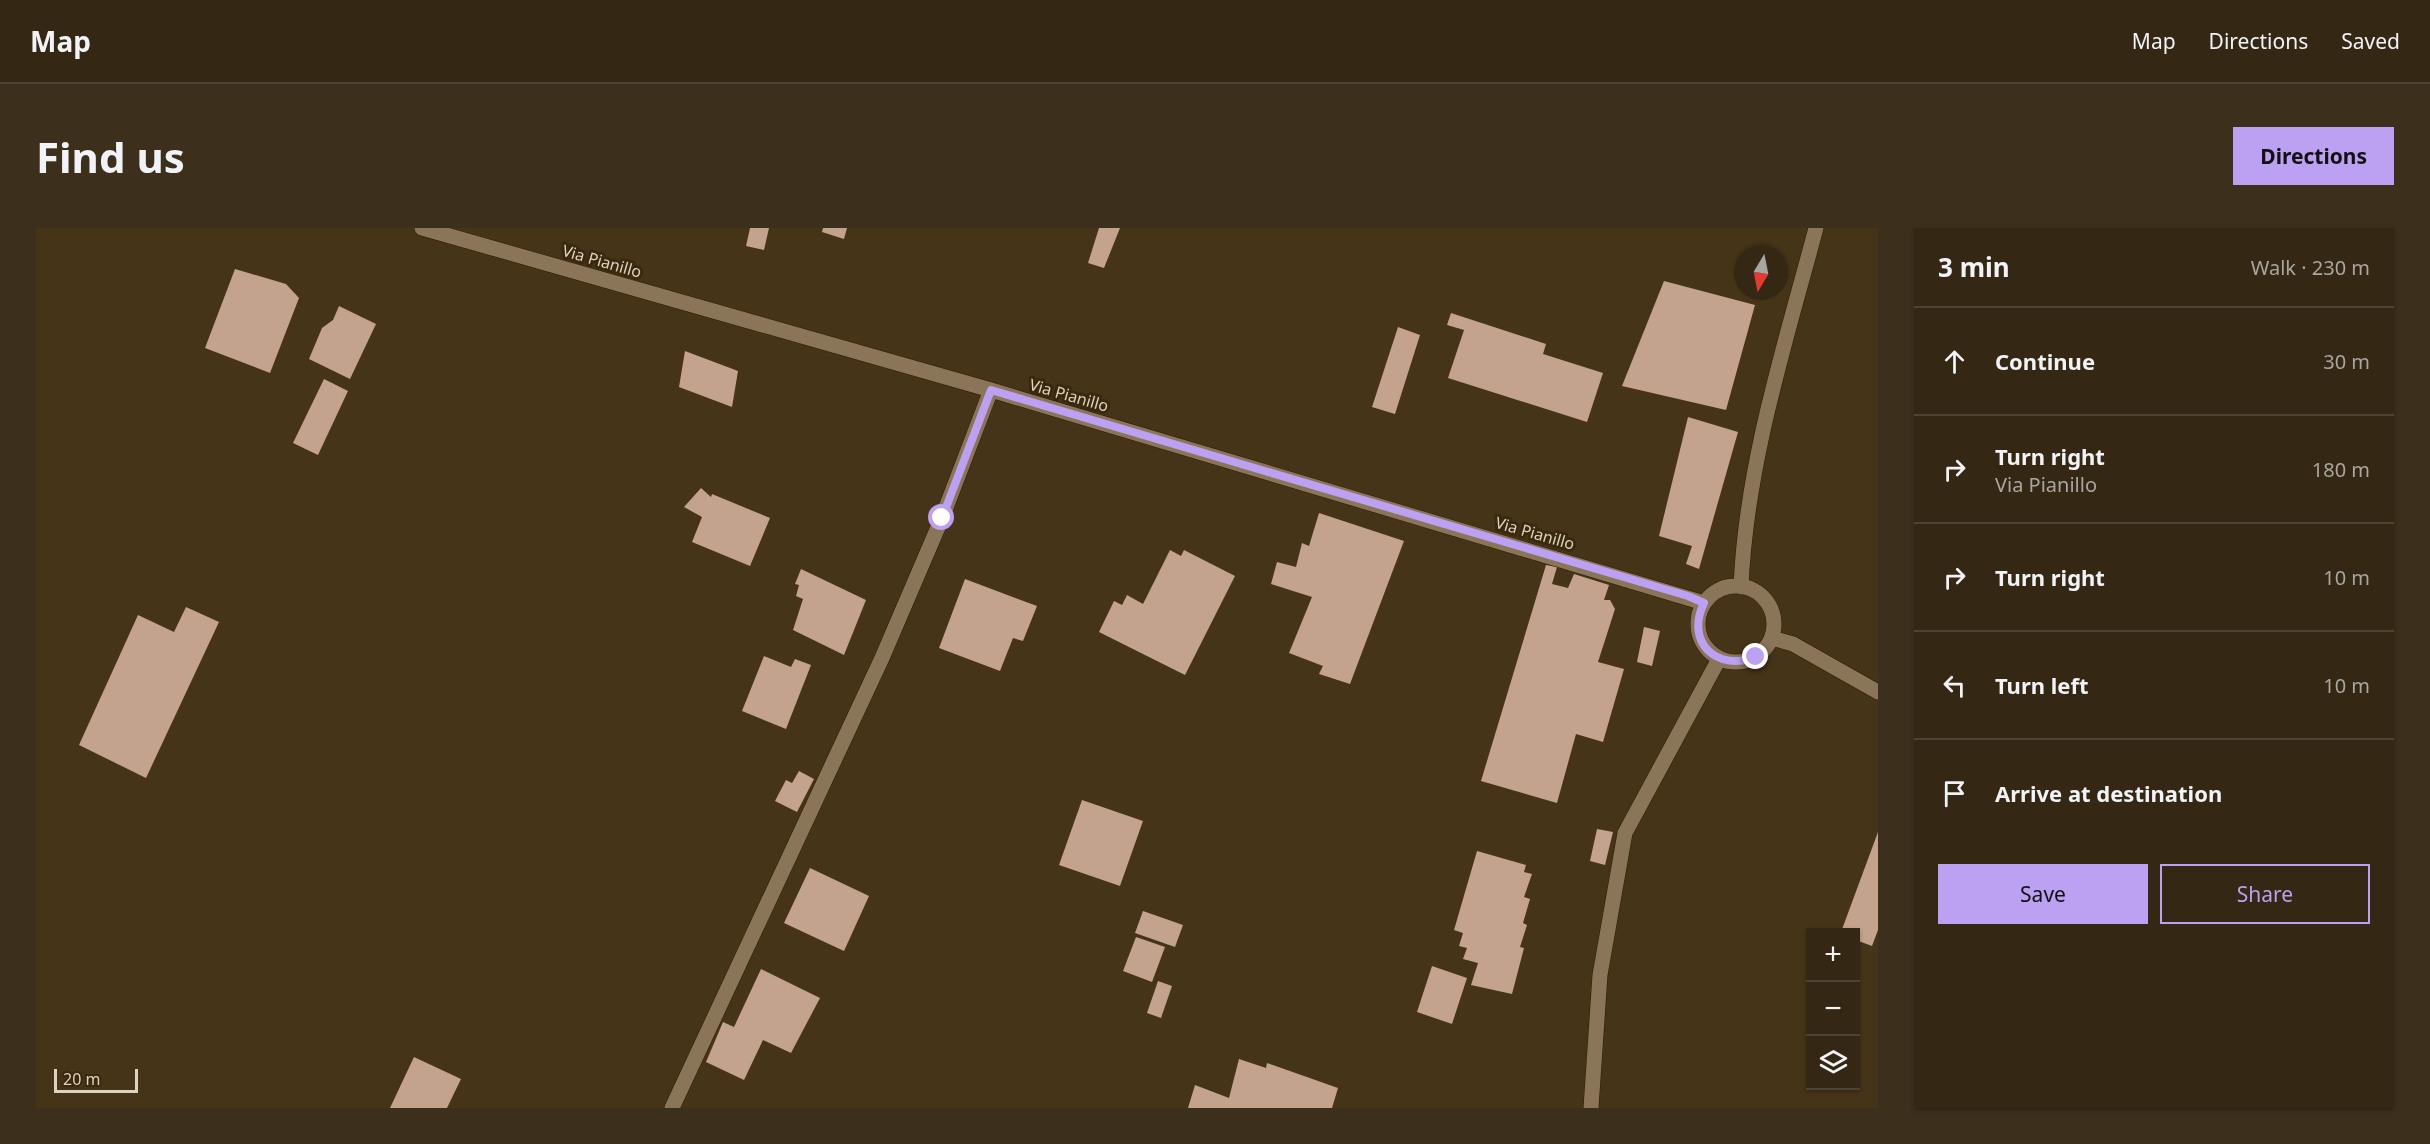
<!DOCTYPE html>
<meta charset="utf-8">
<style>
body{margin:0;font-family:"Noto Sans",sans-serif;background:#3c2f1c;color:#f1f3f6}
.controls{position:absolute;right:18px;bottom:18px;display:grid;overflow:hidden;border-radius:0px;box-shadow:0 2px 4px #0004}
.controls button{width:54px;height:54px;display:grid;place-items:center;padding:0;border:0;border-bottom:2px solid #4e4433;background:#342713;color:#f1f3f6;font:30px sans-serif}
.compass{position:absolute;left:1698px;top:18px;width:54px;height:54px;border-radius:50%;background:#342713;box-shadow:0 2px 4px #0004;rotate:190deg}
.scale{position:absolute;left:18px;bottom:15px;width:84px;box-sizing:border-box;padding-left:6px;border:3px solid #ddd2c3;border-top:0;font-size:16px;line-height:21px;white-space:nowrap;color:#ddd2c3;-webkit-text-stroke:4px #3b290e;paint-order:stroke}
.stop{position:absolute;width:18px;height:18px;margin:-14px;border:4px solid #bca0f2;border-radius:50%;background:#fff}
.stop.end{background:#bca0f2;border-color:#fff;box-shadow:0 2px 6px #0008}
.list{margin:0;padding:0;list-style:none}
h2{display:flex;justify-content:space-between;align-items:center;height:78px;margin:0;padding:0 24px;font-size:26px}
h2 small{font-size:20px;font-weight:400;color:#a9a5a0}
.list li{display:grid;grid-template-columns:39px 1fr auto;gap:18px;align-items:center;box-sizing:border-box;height:108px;padding:0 24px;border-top:2px solid #4e4433}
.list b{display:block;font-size:22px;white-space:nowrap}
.list p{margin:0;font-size:20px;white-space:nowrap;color:#a9a5a0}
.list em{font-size:20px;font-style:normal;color:#a9a5a0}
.actions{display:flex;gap:12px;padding:18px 24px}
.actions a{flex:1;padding:14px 0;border:2px solid #bca0f2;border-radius:0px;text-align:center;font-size:21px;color:#bca0f2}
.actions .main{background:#bca0f2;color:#111}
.icon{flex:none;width:33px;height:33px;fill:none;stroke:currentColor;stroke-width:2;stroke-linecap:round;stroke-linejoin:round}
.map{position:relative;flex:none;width:1842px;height:880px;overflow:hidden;border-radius:0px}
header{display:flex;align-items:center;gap:36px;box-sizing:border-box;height:84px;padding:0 30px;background:#342713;border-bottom:2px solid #4e4433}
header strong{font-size:28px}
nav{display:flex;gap:33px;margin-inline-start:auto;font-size:21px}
.intro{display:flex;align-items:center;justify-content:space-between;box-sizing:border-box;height:144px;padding:0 36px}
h1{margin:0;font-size:42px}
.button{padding:15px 27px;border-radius:0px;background:#bca0f2;color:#111;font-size:21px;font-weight:700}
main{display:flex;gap:36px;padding:0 36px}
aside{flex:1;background:#342713;border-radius:0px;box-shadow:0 2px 4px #0004}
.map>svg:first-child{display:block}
.building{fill:#c3a38d}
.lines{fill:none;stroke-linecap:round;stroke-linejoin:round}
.minor-casing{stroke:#2c1b01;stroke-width:16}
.tertiary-casing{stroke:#2c1b01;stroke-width:16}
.minor{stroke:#8a7559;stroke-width:15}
.tertiary{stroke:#8a7559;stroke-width:15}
.route{stroke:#bca0f2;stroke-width:8}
.labels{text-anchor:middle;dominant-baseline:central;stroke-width:6;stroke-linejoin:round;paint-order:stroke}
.street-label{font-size:16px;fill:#ddd2c3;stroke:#3b290e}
</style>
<header>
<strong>Map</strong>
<nav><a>Map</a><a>Directions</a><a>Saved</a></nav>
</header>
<div class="intro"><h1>Find us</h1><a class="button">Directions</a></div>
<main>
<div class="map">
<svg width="1842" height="880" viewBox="0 0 1842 880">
<rect width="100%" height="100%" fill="#463419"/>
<path class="building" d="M714,0H733L728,22L710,18Z
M787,0H811L808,11L786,4Z
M1063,0H1084L1068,40L1052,35Z
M199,41L250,56L263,70L234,145L169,120Z
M1628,53L1719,77L1690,182L1586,158Z
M303,78L340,96L314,151L273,131L286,100L297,92Z
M1415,85L1510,116L1507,126L1567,145L1551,194L1412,150L1428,102L1411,97Z
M1362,99L1384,107L1359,186L1336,179Z
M649,123L702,143L696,179L643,159Z
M288,151L312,163L282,227L257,215Z
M1652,189L1702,204L1663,341L1650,336L1656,318L1623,308Z
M665,260L675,269L676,266L734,290L714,338L656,314L666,289L648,279Z
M1283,285L1368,313L1314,456L1283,446L1287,438L1253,425L1276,369L1235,356L1241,334L1260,339L1266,315L1273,318Z
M1134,322L1145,328L1148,322L1199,348L1149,447L1063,404L1078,373L1086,377L1091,367L1107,376Z
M1510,337L1521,339L1516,356L1532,360L1538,346L1573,357L1568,372H1574L1579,381L1562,434L1588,441L1567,514L1540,506L1521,575L1445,553Z
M765,341L830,372L808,427L757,402L767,371L760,368L763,357L759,356Z
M929,351L1001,378L987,413L977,410L964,443L903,420Z
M150,379L183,394L110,550L43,517L102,387L138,404Z
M1608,399L1624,403L1616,438L1601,434Z
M728,428L755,439L759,431L775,437L750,501L706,483Z
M763,543L778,551L761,584L739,573L750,552L756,555Z
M1046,572L1107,593L1084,658L1023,637Z
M1561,601L1577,604L1569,637L1554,633Z
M1842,604V702L1836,718L1820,712V704H1805Z
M1441,623L1490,637L1488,644L1496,646L1488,669L1494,671L1487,695L1491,697L1484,719L1488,720L1476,766L1435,757L1442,735L1427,731L1431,720L1423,718L1427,705L1418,702Z
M774,640L833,668L808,723L748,695Z
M1107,683L1147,697L1139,719L1099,705Z
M1100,709L1129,719L1116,754L1087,743Z
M1396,738L1431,750L1416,796L1381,784Z
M725,741L784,770L755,825L727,812L708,852L670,834L687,794L698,799Z
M1122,753L1136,758L1125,790L1111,785Z
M378,829L425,851L411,880H354Z
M1203,831L1230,840L1231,835L1302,860L1296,880H1152L1159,857L1193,870Z"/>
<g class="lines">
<defs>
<path id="minor" d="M636,880L846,430L906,290L955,162"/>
<path id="tertiary" d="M386,0L955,162L1668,375
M1662 396a38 38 0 1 1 76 0a38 38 0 1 1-76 0Z
M1705,359C1710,237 1749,117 1780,0
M1736,410L1757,416L1842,464
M1555,880L1564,747L1589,605L1683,431"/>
</defs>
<use href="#minor" class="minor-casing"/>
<use href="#tertiary" class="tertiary-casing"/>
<use href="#minor" class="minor"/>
<use href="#tertiary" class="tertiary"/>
</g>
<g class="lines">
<path class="route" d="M906,290L955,162L1652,368L1668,375C1649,414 1680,444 1720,429"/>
</g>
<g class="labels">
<g class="street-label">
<text transform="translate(566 33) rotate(16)">Via Pianillo</text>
<text transform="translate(1033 167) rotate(16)">Via Pianillo</text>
<text transform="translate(1499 305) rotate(16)">Via Pianillo</text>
</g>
</g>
</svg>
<div class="controls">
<button>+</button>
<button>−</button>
<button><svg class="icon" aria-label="layers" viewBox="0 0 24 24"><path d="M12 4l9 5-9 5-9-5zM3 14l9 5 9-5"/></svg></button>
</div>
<svg class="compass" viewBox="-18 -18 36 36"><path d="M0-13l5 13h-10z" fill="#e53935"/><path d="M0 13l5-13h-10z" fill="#a9a5a0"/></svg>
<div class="scale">20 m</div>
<div class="stop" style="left:906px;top:290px"></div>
<div class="stop end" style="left:1720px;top:429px"></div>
</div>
<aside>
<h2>3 min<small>Walk · 230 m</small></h2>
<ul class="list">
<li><svg class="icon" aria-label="ahead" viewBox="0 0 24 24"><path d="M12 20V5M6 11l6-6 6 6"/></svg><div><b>Continue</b></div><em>30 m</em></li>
<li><svg class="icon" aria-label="right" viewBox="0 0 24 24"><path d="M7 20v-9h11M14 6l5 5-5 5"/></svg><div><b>Turn right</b><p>Via Pianillo</p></div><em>180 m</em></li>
<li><svg class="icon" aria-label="right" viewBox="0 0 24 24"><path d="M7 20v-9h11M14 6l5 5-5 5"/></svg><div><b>Turn right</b></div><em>10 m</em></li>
<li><svg class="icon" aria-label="left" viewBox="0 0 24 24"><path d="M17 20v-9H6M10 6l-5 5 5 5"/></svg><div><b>Turn left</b></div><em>10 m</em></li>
<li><svg class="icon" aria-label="arrive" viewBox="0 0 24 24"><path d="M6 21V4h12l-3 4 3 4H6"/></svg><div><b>Arrive at destination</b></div></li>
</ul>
<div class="actions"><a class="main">Save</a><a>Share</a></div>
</aside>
</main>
